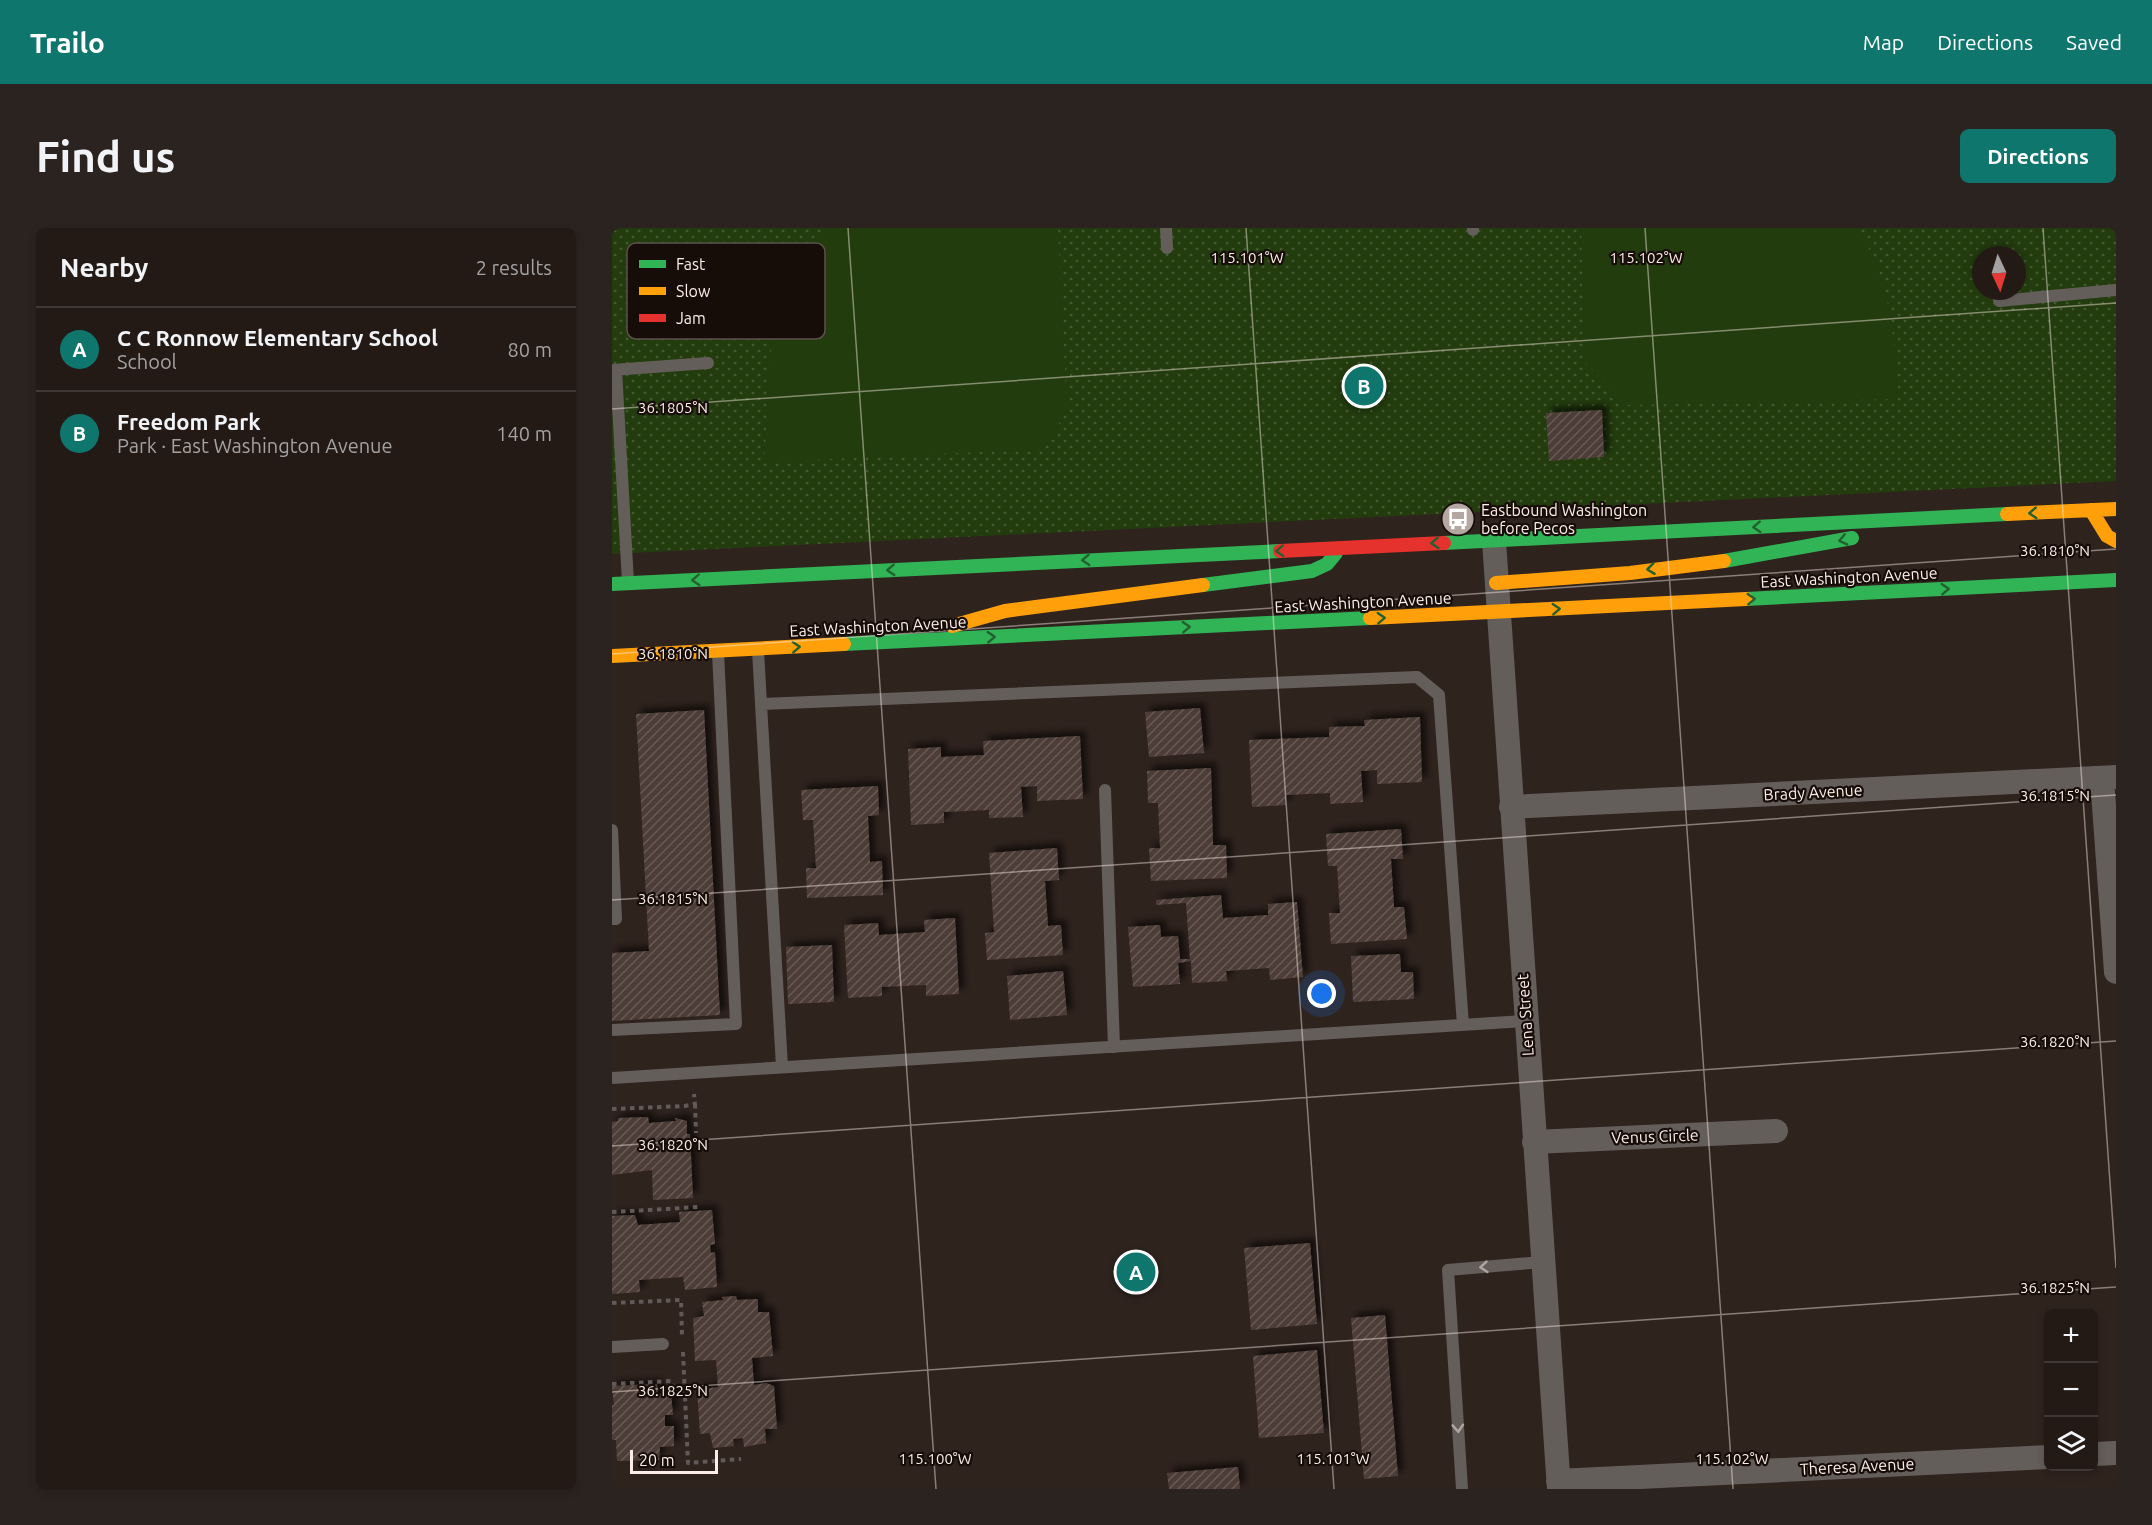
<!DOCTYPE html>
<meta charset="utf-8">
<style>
body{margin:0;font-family:Ubuntu,sans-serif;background:#2b231f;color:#f1f3f6}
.controls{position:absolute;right:18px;bottom:18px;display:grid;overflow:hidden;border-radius:9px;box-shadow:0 3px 9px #0003}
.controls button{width:54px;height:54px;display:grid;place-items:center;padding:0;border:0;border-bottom:2px solid #403835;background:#231a16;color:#f1f3f6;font:30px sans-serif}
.compass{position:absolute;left:1360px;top:18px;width:54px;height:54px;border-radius:50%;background:#231a16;box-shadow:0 3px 9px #0003;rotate:176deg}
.scale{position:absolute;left:18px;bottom:15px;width:88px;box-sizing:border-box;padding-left:6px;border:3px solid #fcede7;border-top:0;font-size:16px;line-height:21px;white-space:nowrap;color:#fcede7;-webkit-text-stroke:4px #160d09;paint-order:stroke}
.you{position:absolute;left:710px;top:766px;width:21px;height:21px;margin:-15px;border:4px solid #fff;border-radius:50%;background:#1a73e8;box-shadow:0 0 0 9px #1a73e833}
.badge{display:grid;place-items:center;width:39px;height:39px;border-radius:50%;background:#0f766e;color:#fff;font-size:20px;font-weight:700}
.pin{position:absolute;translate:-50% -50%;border:3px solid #fff;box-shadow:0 2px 6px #0006}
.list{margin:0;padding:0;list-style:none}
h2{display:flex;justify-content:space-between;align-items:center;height:78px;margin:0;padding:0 24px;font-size:26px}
h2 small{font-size:20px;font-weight:400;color:#a3a1a1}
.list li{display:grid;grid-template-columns:39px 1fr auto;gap:18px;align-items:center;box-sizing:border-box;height:84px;padding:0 24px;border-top:2px solid #403835}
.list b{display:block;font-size:22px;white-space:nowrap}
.list p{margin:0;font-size:20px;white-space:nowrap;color:#a3a1a1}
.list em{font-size:20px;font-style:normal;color:#a3a1a1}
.icon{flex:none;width:33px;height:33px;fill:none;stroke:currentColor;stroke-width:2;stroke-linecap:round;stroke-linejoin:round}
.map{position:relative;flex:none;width:1504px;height:1261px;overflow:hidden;border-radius:9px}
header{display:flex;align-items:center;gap:36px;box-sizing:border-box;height:84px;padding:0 30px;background:#0f766e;color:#fff}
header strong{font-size:28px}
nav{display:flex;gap:33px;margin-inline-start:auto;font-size:21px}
.intro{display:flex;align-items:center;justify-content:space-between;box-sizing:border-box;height:144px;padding:0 36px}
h1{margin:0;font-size:42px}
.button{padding:15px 27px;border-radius:9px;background:#0f766e;color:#fff;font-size:21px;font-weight:700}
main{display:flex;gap:36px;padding:0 36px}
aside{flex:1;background:#231a16;border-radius:9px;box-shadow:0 3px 9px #0003}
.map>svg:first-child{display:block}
.grass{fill:url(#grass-dots);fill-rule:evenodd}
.pitch{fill:#233c0e}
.building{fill:url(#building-hatch);filter:url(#shadow)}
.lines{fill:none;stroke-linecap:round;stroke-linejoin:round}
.path{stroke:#615a58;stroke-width:4;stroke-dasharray:4.5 4.5;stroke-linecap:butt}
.lane{stroke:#645e5b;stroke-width:12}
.street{stroke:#645e5b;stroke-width:24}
.fast{stroke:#30b455;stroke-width:14}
.slow{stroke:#ff9f0a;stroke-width:14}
.jam{stroke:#e5322d;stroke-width:14}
.oneway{stroke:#23602f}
.oneway2{stroke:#b0a6a1}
.ticks{fill:none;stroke:#fcede7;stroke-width:1.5;stroke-opacity:0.45}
.labels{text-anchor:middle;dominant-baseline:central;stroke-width:4.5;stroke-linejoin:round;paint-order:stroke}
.poi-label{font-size:16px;fill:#fcede7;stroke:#160d09;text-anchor:start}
.street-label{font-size:16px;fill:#fcede7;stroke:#160d09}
.key{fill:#160d09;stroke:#5b504c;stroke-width:1.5}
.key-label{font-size:16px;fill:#fcede7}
.ticks-label{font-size:15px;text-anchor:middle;fill:#fcede7;stroke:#160d09;stroke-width:4.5;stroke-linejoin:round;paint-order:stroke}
</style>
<header>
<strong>Trailo</strong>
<nav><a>Map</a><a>Directions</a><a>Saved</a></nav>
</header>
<div class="intro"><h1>Find us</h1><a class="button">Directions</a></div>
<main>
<aside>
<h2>Nearby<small>2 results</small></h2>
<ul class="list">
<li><span class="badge">A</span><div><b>C C Ronnow Elementary School</b><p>School</p></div><em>80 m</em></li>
<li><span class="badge">B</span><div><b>Freedom Park</b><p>Park · East Washington Avenue</p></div><em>140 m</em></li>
</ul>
</aside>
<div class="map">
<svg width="1504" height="1261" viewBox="0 0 1504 1261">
<defs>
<pattern id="grass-dots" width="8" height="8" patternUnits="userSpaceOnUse" patternTransform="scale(1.5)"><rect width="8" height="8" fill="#233c0e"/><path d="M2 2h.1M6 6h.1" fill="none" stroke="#445831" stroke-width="1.8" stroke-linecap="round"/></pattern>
<pattern id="building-hatch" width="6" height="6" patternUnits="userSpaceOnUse" patternTransform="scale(1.5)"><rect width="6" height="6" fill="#4e3e37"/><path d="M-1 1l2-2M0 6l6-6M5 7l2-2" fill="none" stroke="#685a54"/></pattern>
<filter id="shadow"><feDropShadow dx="5.5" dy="-5.5" stdDeviation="3" flood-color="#0009"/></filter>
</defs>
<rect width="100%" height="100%" fill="#2f231e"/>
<path class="grass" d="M0,0H1504V253L0,326ZM1369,27H1405V63H1369Z"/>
<path class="pitch" d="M218,0H446L455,182L432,221L152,234L160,104L199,17Z
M969,0H1245C1280,52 1282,111 1286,171L1015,177L973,134Z"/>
<path class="building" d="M990,182L992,229L937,233L934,185Z
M588,480L592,525L537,529L533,484Z
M92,482L108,787L0,793V725L37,723L24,486Z
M808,489L810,554L765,556V542L749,543L751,574L718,576V565L674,567V577L640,579L637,512L717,509V499L753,498L752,492Z
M468,508L471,571L425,573V558L409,559L411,589L377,590V582L332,584V595L299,597L296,521L329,519V529L372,527L371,513Z
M599,540L601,617H614L615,650L539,653L537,620H548L546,575H536L535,543Z
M266,558L267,587L256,588L258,634L270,633L271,667L195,670L194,640H204L201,592H191L189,562Z
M789,601L791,631H779L782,679H792L795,711L719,716L717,685H728L725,638H716L714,606Z
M445,620L447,652L433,653L436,698L449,697L451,727L375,732L373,705L382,704L377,625Z
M609,667L611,690L656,687V676L685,674L691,749L658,752L657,740L614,743L615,753L580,755L579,733L566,735L568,756L521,759L516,699L548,697L549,709L566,708L568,731H578L574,675L544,677V672Z
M343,690L347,766L314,768V757L270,759V768L236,770L232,697L266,695L267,707L313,704L312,692Z
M220,717L222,774L176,776L174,719Z
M788,726L789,744H801L802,771L741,774L739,728Z
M451,743L455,787L398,792L395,748Z
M36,889L37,895L64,893L63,890L75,893V906H78L81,970L41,972L40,942L0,947V894L6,893V890Z
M100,982L103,1016L98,1017L99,1025L103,1024L105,1059L73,1062L71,1049L27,1052L28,1064L0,1066V988L23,987L26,997L68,994L67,984Z
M698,1015L705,1096L639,1102L632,1020Z
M124,1068L125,1072L146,1071V1084H157L161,1128L140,1130L142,1157L154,1155L162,1158L165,1201H153L154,1215L132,1219L131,1210L121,1211L122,1218L101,1220L98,1205L88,1206L85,1162L106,1159L104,1132L83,1133L81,1090L92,1088L90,1074L111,1072L110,1069Z
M773,1087L786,1248L752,1251L739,1090Z
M705,1122L712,1205L647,1210L641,1128Z
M45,1156L46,1166H59L61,1187H53V1198H62V1218L48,1219L47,1232L5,1233L4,1212H0V1177H2L0,1158Z
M626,1239L628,1261H557L555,1245Z"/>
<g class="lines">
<path class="path" d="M83,876L84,905
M0,881L73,878L83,876L82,866
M0,984L87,979
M0,1075L69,1072L70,1107
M71,1124L76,1235L129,1231
M0,1156L60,1153L61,1160H72"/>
<path class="lane" d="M554,0L555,20
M861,0V2
M1387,73L1504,62
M0,142L96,135
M4,142L16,354
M146,422L149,476L805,449L827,467L851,797
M149,476L170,839
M493,562L502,819
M0,602L4,691H0
M0,802L124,796L106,424
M0,850L913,793
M0,1119L51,1116
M850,1261L836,1042L930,1034"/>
<path class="street" d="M882,313L947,1261
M1490,550L1504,744
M899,579L1504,549
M922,914L1164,903
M1482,1226L1504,1225
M946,1253L1436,1229"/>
<path class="fast" d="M832,315L1395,286
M1112,333L1240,310
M0,356L668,323
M591,357L700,343L715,336L724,325
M1134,371L1504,352
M232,416L758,390"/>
<path class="slow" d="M1479,282L1495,308L1504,313
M1395,286L1504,281
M884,355L1018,345L1112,333
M758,390L1134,371
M340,398L393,383L591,357
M0,428L232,416"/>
<path class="jam" d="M668,323L832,315"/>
</g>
<defs><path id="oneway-chevron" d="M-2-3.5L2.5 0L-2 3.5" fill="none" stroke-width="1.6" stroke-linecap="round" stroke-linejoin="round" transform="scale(1.5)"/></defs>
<g class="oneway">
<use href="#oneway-chevron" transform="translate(1421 285) rotate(177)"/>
<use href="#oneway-chevron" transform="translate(1145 299) rotate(177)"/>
<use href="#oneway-chevron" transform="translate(1231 312) rotate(167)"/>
<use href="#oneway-chevron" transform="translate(823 315) rotate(177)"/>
<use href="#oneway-chevron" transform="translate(668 323) rotate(177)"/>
<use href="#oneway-chevron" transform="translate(474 332) rotate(177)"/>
<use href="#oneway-chevron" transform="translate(1039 341) rotate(173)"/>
<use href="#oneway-chevron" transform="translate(279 342) rotate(177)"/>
<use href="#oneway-chevron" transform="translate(84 352) rotate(177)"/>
<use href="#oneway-chevron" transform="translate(1333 361) rotate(-3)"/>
<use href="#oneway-chevron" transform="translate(1139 371) rotate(-3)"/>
<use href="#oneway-chevron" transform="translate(944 381) rotate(-3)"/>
<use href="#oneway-chevron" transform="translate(769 390) rotate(-3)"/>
<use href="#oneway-chevron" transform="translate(574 399) rotate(-3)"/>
<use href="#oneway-chevron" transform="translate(379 409) rotate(-3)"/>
<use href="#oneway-chevron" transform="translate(184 419) rotate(-3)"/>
</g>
<g class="oneway2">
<use href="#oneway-chevron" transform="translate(872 1039) rotate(175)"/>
<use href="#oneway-chevron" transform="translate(846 1200) rotate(86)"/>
</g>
<path class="ticks" d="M236,0L324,1261M634,0L722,1261M1033,0L1121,1261M1431,0L1504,1040M0,181L1504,75M0,426L1504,321M0,672L1504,567M0,918L1504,813M0,1164L1504,1059"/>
<defs>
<symbol id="bus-disc" viewBox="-11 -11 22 22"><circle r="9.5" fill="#b4a6a1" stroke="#160d09"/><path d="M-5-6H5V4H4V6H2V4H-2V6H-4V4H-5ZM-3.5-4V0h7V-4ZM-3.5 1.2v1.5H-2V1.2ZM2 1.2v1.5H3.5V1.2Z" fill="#fff"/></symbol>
</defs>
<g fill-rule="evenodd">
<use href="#bus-disc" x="827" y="272" width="38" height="38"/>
</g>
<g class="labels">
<g class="poi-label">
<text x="869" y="282">Eastbound Washington<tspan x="869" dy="18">before Pecos</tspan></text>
</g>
<g class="street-label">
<text transform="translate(1237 349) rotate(-3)">East Washington Avenue</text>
<text transform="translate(751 374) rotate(-3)">East Washington Avenue</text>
<text transform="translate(266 398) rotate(-3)">East Washington Avenue</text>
<text transform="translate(1201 564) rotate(-3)">Brady Avenue</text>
<text transform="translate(913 787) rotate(-94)">Lena Street</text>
<text transform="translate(1043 908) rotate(-2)">Venus Circle</text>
<text transform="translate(1245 1238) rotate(-3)">Theresa Avenue</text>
</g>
</g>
<rect x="15" y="15" width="198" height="96" rx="9" class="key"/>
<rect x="27" y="32" width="27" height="8" fill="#30b455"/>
<rect x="27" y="59" width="27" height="8" fill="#ff9f0a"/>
<rect x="27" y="86" width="27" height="8" fill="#e5322d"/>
<g class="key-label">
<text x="64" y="42">Fast</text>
<text x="64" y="69">Slow</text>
<text x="64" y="96">Jam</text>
</g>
<g class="ticks-label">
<text x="635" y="35">115.101°W</text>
<text x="1034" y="35">115.102°W</text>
<text x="61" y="185">36.1805°N</text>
<text x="1443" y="328">36.1810°N</text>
<text x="61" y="431">36.1810°N</text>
<text x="1443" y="573">36.1815°N</text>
<text x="61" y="676">36.1815°N</text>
<text x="1443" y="819">36.1820°N</text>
<text x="61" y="922">36.1820°N</text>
<text x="1443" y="1065">36.1825°N</text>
<text x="61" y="1168">36.1825°N</text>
<text x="323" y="1236">115.100°W</text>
<text x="721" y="1236">115.101°W</text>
<text x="1120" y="1236">115.102°W</text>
</g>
</svg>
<div class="controls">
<button>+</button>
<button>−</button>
<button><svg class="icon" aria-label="layers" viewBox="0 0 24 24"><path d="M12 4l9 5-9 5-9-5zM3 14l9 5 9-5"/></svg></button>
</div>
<svg class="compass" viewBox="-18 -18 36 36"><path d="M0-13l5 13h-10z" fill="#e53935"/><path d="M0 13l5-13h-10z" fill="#a3a1a1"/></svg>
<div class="scale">20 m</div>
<div class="you"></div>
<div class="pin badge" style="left:524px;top:1044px">A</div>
<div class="pin badge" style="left:752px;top:158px">B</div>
</div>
</main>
